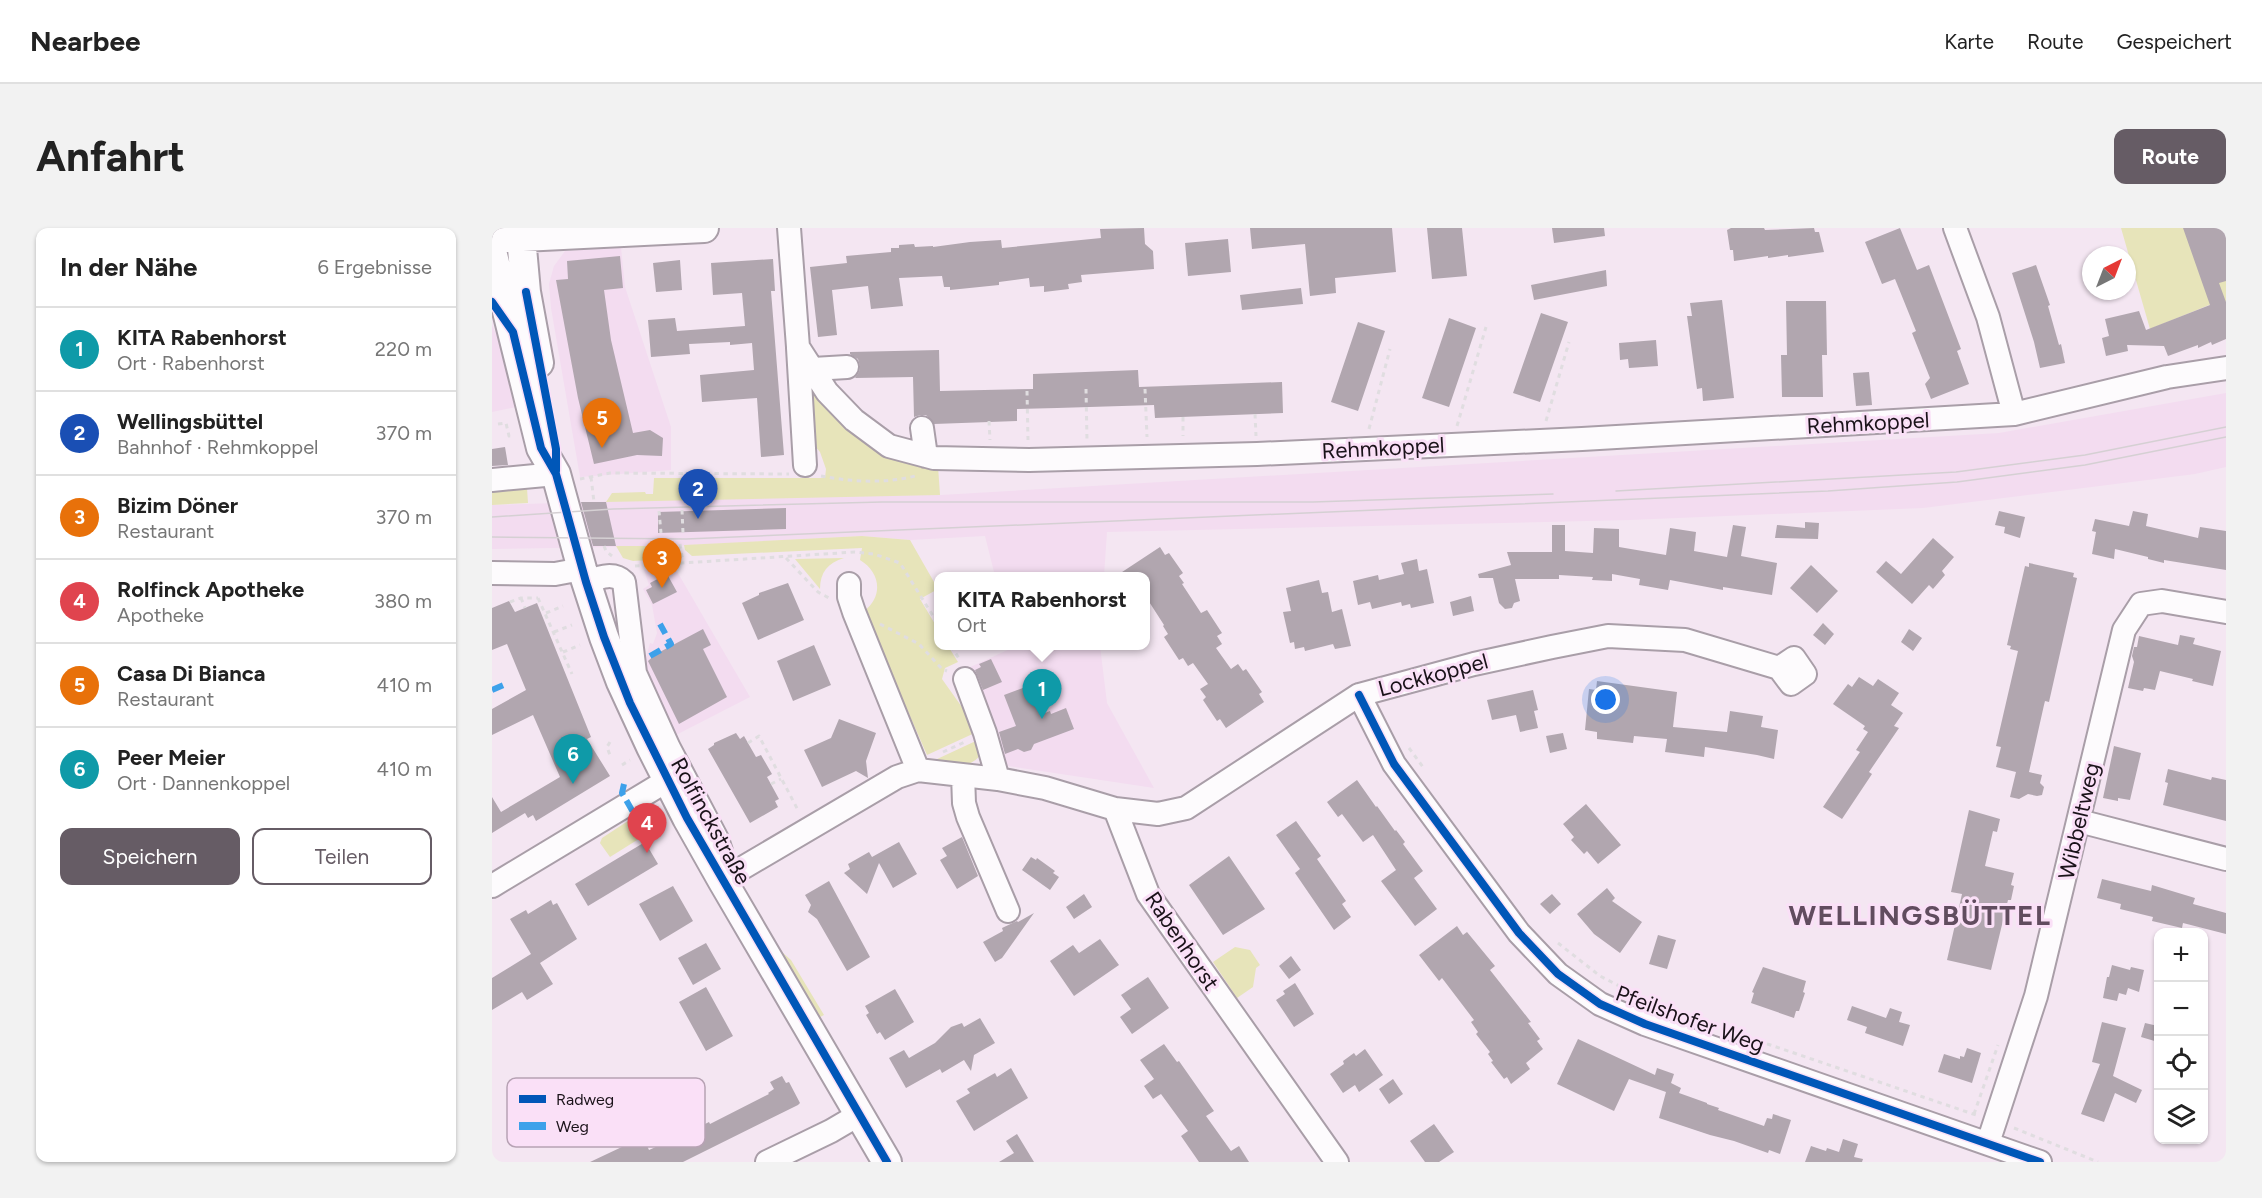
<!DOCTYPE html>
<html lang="de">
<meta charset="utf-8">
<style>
body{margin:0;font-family:Figtree,sans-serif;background:#f2f2f2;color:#222}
.controls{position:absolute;right:18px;bottom:18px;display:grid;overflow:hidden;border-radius:12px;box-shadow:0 2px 4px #0004}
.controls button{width:54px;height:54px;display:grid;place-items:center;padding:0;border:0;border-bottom:2px solid #e0e0e0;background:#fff;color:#222;font:30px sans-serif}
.compass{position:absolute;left:1590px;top:18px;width:54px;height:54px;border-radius:50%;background:#fff;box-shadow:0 2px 4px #0004;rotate:42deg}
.you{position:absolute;left:1114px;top:472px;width:21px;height:21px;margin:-15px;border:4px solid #fff;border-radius:50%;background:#1a73e8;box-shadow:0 0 0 9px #1a73e833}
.badge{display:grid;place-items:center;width:39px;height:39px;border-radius:50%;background:#665c65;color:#fff;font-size:20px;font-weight:700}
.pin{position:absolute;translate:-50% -50px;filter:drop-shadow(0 2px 3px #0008)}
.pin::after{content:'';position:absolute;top:32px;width:21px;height:18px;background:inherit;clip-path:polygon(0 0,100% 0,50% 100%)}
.popup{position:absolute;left:442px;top:344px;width:216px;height:78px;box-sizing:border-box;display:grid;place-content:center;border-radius:12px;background:#fff;filter:drop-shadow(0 2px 4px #0005);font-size:20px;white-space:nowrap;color:#767676}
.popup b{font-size:22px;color:#222}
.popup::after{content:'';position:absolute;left:50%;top:100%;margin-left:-12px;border:12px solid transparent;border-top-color:#fff}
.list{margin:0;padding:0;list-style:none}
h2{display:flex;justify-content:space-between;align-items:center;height:78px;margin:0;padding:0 24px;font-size:26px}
h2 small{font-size:20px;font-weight:400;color:#767676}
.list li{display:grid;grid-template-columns:39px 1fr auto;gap:18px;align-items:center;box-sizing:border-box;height:84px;padding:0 24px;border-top:2px solid #e0e0e0}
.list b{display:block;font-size:22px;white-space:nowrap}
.list p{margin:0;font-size:20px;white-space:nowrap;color:#767676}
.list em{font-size:20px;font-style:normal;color:#767676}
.actions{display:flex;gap:12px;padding:18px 24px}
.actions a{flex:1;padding:14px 0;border:2px solid #665c65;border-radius:12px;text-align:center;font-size:21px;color:#665c65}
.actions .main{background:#665c65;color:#fff}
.icon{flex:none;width:33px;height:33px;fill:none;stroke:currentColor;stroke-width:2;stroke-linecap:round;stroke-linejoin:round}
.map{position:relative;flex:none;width:1734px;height:934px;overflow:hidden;border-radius:12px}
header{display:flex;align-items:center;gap:36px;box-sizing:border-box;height:84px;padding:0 30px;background:#fff;border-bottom:2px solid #e0e0e0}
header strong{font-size:28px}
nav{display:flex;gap:33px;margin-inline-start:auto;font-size:21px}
.intro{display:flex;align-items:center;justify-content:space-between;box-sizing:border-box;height:144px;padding:0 36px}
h1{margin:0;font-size:42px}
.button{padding:15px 27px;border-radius:12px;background:#665c65;color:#fff;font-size:21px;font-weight:700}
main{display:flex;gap:36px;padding:0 36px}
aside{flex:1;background:#fff;border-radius:12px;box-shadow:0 2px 4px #0004}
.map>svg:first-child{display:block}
.built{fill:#f3dcf0}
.green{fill:#e7e4ba}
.building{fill:#b1a6af}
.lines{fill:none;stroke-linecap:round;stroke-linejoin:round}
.minor-casing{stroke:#a99ea8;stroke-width:26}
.major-casing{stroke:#a99ea8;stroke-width:32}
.path{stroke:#e0dde0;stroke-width:3;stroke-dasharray:4.5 4.5;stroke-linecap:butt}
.minor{stroke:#fdfbfd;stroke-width:22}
.major{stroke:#fdfbfd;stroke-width:28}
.tram{stroke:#d5d0d3;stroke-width:1.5}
.quiet{stroke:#3da1ea;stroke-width:6;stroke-dasharray:12 6;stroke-linecap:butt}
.cycleway-casing{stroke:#fae0f7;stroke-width:11}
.cycleway{stroke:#0057b8;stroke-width:8}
.labels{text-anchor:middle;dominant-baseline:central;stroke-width:6;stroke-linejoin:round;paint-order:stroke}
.street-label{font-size:22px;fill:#1a1219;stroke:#fae0f7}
.district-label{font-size:28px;font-weight:bold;letter-spacing:1.5px;fill:#614c5f;stroke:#fae0f7}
.key{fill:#fae0f7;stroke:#b7a2b4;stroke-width:1.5}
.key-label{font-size:16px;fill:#1a1219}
</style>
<header>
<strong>Nearbee</strong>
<nav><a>Karte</a><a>Route</a><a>Gespeichert</a></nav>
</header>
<div class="intro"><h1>Anfahrt</h1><a class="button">Route</a></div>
<main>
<aside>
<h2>In der Nähe<small>6 Ergebnisse</small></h2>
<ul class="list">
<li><span class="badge" style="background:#0f9aa8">1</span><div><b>KITA Rabenhorst</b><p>Ort · Rabenhorst</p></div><em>220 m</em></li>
<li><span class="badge" style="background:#1a4fb4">2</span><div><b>Wellingsbüttel</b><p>Bahnhof · Rehmkoppel</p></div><em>370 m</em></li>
<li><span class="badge" style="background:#e8710a">3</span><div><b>Bizim Döner</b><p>Restaurant</p></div><em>370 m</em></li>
<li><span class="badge" style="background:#e0444e">4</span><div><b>Rolfinck Apotheke</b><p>Apotheke</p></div><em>380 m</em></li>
<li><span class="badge" style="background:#e8710a">5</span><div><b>Casa Di Bianca</b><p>Restaurant</p></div><em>410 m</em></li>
<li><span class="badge" style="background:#0f9aa8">6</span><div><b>Peer Meier</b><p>Ort · Dannenkoppel</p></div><em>410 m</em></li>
</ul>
<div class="actions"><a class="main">Speichern</a><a>Teilen</a></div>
</aside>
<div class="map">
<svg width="1734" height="934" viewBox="0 0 1734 934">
<rect width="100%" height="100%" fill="#f4e6f2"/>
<path class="built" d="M129,19L133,59L179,199V242L88,249L59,80L57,56L62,38L73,23Z
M0,97L13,126L24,179L0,184Z
M1734,165V239L1703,246L1431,280L1138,292L615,304L612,348H503L493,308L418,312L370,308L183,318L0,321V277L300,268L449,267L1507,205Z
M183,340L258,469L184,507L151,440L158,415L161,416L165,405L160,377L151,361L157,357L152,342Z
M520,418H608L615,475L662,560L516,538L474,441L520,420Z"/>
<path class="green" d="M1629,0H1691L1734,53V74L1732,71L1658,101Z
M310,148L344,183L446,238L448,267L114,274L120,265L153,264L154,266H161L162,250H333L334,241L328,224L316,210Z
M35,260L36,275L0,277V261Z
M370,308L418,312L446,361L428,371L446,401V418H456L466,434L453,440L450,451L487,503L435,527L372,383C392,368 388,344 368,332L370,320L200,328L193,322L192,317Z
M124,318H183V322L175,331L141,333L131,330Z
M352,330C336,335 328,344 328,361L303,331Z
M488,511L490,525C479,541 460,540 443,532Z
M136,593L142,595L150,609L118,629L108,615L110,610Z
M275,711L299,732L332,787L326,790Z
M743,719L758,722L768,737L764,740L761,759L745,770L721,734Z"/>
<path class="building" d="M652,0L653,16L661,23L662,41L589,47L590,54L576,56L577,61L552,64V58L538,59L537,50L507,54V57L458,62V59H452L450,48L407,50L411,78L379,81L376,58L340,62L345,107L326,109L318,39L355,35L354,28L399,24V20H407V17L422,16L423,19L441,18V19L478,14L509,12L510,20L609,10L608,1Z
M758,0H900L904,44L843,50L844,65L818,68L813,16L760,21Z
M935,0H970L975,48L940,51Z
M1060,0H1112L1113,8L1062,15Z
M1239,0H1272L1273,2L1322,0L1323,4H1327L1332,24L1296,29V27L1276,30V28L1242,33L1241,22H1238L1235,2Z
M1408,0L1425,42L1437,37L1469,121L1465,123L1477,156L1439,171L1433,156L1438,150L1420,105L1424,103L1403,51L1390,56L1373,14Z
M1691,0H1734V53L1727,55L1734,74V111L1720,117L1719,114L1706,120V117L1676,128L1672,118L1635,117L1636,123L1614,128L1610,110L1617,108L1613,91L1647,83L1654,102L1718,77Z
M736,11L739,44L696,48L693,15Z
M128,28L131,60L112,62L119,112L141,205L158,202L171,210L170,228L145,227L102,236L86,170L64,52L76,51L75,33Z
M281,31L283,63H279L292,227L269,229L265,170L210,174L208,147L262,142L260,115L238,117V114L197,116L198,126L159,129L156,92L183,90L185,103L253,98L250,65L221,67L219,35Z
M188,32L190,62L164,64L161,35Z
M1544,37L1558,77L1556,78L1567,117L1569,116L1573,135L1548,140L1542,114L1520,45Z
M1114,42L1115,58L1042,72L1039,57Z
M809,60L811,76L750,82L748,67Z
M1230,72L1242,170L1211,173L1210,160L1205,161L1195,88H1200L1198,75Z
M1294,73H1334L1335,127H1330L1331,169H1290L1289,127H1295Z
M1049,85L1076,94L1048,174L1021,165Z
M957,90L984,100L957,179L930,170Z
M866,94L893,103L866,183L839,174Z
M1164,112L1166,138L1137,140L1136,131L1128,132L1127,115Z
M447,122L448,163L541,161V146L646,142L647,159L790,154L791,185L663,190L662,177L565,180L525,181V193L442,196L434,187H428L422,189L421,149L363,150L367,144L368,138L366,131L358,126V124Z
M1377,144L1380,177L1364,178L1361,145Z
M13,219L16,237L0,238V221Z
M89,274H114L124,318H101Z
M294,280V301L166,305V284Z
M1507,283L1533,289L1528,310L1512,305L1513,299L1503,297Z
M1641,283L1656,286L1654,298L1706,310L1708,299L1734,303V342L1672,332V335L1656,331V329L1623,321L1622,331L1600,326L1604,304L1600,303L1603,291L1637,298Z
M1313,294L1327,295L1326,311L1283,310L1285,297L1313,300Z
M1060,297H1073V323L1101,325L1102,300L1127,301V319L1174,327L1178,300L1204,304L1202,323L1235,329L1241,297L1254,299L1249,328L1285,335L1280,367L1231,359V362L1178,352L1176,362L1147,357L1148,351L1120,346V353L1100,352L1101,349L1067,347V351H1023L1028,373L1022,375L1020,380L1013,381L1007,375L1001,350H987L986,346L1019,337L1015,324H1060Z
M1441,310L1462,329L1450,343L1453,347L1441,361L1437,357L1420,376L1384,344L1394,333L1409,346Z
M668,319L673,327L677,325L691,345L687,348L692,355L690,356L709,385L715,382L730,405L725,408L730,416L724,420L739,441L746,436L751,443L754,441L770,464L767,466L772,474L734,500L728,491L725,493L711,472L714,469L708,461L716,456L701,435L696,438L691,430L687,432L672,409L676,406L671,398L672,397L654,369V348H624Z
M925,331L927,343L935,341L942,375L919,380L918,376L910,378L909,374L880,381L878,374L866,377L861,353L886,347L887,352L912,346L909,335Z
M1537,335L1582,345L1581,349L1585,350L1557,474L1553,473L1552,477L1537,544L1550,547L1548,555L1552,559L1550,567L1545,568L1536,566L1527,571L1518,569L1524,544L1504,539L1509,519L1504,518L1526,423L1518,421L1519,418L1515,417L1533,338L1537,339Z
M1319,337L1346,363L1325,385L1298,360Z
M175,346L185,364L161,376L154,362L160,359L158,355Z
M827,352L830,365L836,364L840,384L850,381L859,418L843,421L841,416L813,423L812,419L803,421L802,414L798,415L791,384L799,383L794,360Z
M296,355L312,392L266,412L250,375L267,367V365Z
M979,368L982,383L961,388L958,374Z
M17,373L23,384L45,375L99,509L95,511L118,548L44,593L41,587L36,590L33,585L0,605V569L9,584L68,549L41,487L0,507V481L34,462L15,416L0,422V380Z
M1331,395L1342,406L1333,417L1321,407Z
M211,401L219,417L211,421L235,469L187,496L156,433L164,426Z
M1417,401L1430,410L1421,423L1409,414Z
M1688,407L1703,410L1701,416L1729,423L1721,458L1700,453L1701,451L1668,443L1663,462L1652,460L1651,463L1636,460L1642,434L1640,428L1642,419H1645L1647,408L1686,417Z
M322,417L339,457L301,473L285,433Z
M499,431L510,454L491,462L483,442L489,439L487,436Z
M1367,449L1381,458L1386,451L1407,465L1399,477L1411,485L1402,498L1407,500L1377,544L1380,546L1350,591L1331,579L1368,524L1364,522L1376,504L1371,501L1373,498L1341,476L1356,456L1360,459Z
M1105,453L1185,464L1181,499L1235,504L1238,483L1271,488L1269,499L1286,502L1282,531L1265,527L1213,519L1212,529L1173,524L1175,511L1142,508L1141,515L1105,511V504L1093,502L1097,461L1104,462Z
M542,456L553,485L558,483L559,486L574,480L582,501L542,516L539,522L532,524L526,521L513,526L507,504L524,498L512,467Z
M1041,462L1046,482L1042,483L1046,500L1028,504L1024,487L1000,492L995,472Z
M347,491L384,505L374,533L376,550L364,543L330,559L312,522L339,510Z
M244,505L248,511L252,508L264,529L269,527L280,546L275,549L287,571L283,573L286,579L258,595L216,521L222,517V515Z
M1071,505L1075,521L1058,525L1054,508Z
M1622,518L1649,525L1638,572L1626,570V573L1611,570Z
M1676,541L1719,552L1720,549L1734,552V593L1671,577L1676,555L1673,554Z
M865,552L884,579L885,578L903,603L904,602L913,614L911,616L931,643L922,650L945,681L923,698L889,653L904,642L881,607L871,614L850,586L846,589L835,574Z
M1094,576L1129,617L1106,636L1095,623L1092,626L1079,612L1082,609L1071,596Z
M1477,582L1508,591L1505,604L1501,603L1493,638L1522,645L1519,657L1522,658L1519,672H1516L1499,742L1455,732L1470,666L1459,664Z
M804,593L829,628L825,631L854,673L850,676L859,689L842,702L803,645L808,641L784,607Z
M470,609L486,648L465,661L448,632L455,628L450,620Z
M153,614L166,636L96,678L83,656Z
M407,614L425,646L401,660L387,635L375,666L352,645L358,641L356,636L377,624L380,629Z
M737,628L773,681L731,707L697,657Z
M539,629L544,632L545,630L563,643L561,645L567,649L558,662L530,642Z
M1610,651L1659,663L1660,657L1703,670L1701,676L1734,685V706L1691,695L1690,700L1660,693L1661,689L1628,681L1629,676L1605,670Z
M337,653L378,729L355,743L325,691L316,684L319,677L313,667Z
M181,658L201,693L168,713L147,676Z
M1115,660L1123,670L1120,673L1150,694L1128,725L1102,706L1085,686Z
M592,666L600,679L582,691L574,679Z
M1060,666L1069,676L1058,686L1048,676Z
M59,672L61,677L65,675L85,711L48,735L61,756L35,772L30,764L0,782V750L39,726L18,691L34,682L36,686Z
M542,685L510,730L503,734L491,714L511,703L510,700L525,693L526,694Z
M965,698L971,707L975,704L1003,738L998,742L1039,794L1036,795L1048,811L1045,813L1051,821L1034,835L1038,841L1019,856L1015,849L1012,851L999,834L1001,833L996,826L998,824L984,806L986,804L979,794L982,792L950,750L947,753L927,727Z
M1166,707L1184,712L1175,741L1157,736Z
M608,711L627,737L582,768L558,733L581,717L587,725Z
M214,715L229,741L201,757L186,730Z
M799,728L809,742L797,751L787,738Z
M1620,737L1638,742L1639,739L1652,742L1647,764L1636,760L1634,767L1627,765L1625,773L1611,770L1615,749H1617Z
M1271,739L1314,753L1311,764L1313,765L1307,783H1304L1302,790L1259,775L1262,765L1260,764Z
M656,749L677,780L640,806L628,789L639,781L629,767Z
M803,755L822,786L802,799L784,772L793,766L791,763Z
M214,759L241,808L214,823L187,774Z
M403,761L422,794L393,812L388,804L385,806L374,787L377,785L373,778Z
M1360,778L1394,790L1398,780L1410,784L1407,794L1418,797L1411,818L1373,805L1375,799L1355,792Z
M488,790L503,815L482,827L479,843L472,832L450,845L448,841L414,860L397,830L412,822L417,830L443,815L459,799L470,795L472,799Z
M1610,794L1634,800L1621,848L1650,862L1644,875L1623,865L1612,894L1589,886L1608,836L1600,834Z
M1653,795L1666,798V814L1649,809Z
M1086,811L1163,847L1165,840L1182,846L1179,855L1189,860L1187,865L1215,875V876L1227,880L1226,882L1272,898L1275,890L1280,891L1281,886L1299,892L1288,926L1277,922L1276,925L1242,913L1218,907L1167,890L1174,864L1137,851L1122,883L1065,856Z
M672,816L685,834L687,833L722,883L714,888L739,923L747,918L757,934H707L689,908L696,903L669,866L661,871L652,858L662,851L648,832Z
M1475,820L1489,825L1480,855L1446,844L1452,826L1468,831V828L1472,829Z
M873,821L891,847L867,864L863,857L851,865L838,846L852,836L851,833L862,825L864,828Z
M519,840L536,870L482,903L464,873L478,865L475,861L503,845L505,849Z
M290,848L294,855L297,854L308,875L306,877L191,934H98L151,909L157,922L177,913L178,917L181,916L206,903L205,900L217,894L218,896L277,866L276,865L282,861L278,854Z
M901,851L911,866L897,876L887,861Z
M942,896L962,924L947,934H933L918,913Z
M525,906L542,934H507L522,925L514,913Z
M1351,911L1366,916L1362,929L1371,931L1370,934H1313L1319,918L1334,923L1335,920L1347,924Z"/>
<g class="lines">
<defs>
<path id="minor" d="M297,0L306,119L335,164L362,192L397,218L442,230L537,232L765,226L1090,211L1522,186L1675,149L1734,140
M1463,0L1496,89L1522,186
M306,120L313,237
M321,141L355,139
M430,200L434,228
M0,252L64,246
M0,345L63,346L90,341
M94,354C106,350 121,343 132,354L143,445L177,520L225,611L229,623L230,652L405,549L426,542L506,551L553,560L623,581L656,666L845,934
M357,356V369L362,384L426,542
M473,451L493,505L506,551
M867,467L902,536L1027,705L1066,746L1108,776L1153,796L1548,934
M471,547L472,575L476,589L516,683
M623,581L666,586L694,580L867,467L982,436L1060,419L1116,408L1193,412L1287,440L1299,456L1313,446L1302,430L1287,440
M1587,593L1734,631
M0,658L176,552
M1496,915L1544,768L1632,402L1649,376L1670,373L1734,384
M275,934L339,903L368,886"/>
<path id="major" d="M29,9L34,64L47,135
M11,10L212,0
M0,23L49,220L64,246L90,341L112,409L129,454L159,519L195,590L230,652L395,934"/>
</defs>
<use href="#minor" class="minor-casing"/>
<use href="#major" class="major-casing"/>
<path class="path" d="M594,161L595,213
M653,161L655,209
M535,163L536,212
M763,186L764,208
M691,189V208
M497,193L498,212
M1054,193L1077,114
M6,196L14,195L17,208L22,207
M965,198L994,99
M877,201L898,121
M329,248C361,254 395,256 427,247
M99,249L102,274
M88,251L118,245L297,246
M190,282L191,305
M167,283L169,305
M188,316L191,334
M112,318L114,323L120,328
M294,330L326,364L337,370
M143,338L363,324L382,326L408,335L446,396
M29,370L33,380
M46,370L80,446
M18,374L29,370H46
M54,385L71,378
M388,396L427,416L450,441L455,443
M62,404L80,397
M459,418L468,432
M71,424L88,417
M118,514L115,519L119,530
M256,515L267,508L307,584
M917,520L931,539
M451,524L475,513
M130,537L138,532
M279,556L289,551
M1066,715L1108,748L1164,777
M1258,810L1484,887
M1482,886L1506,817
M1522,900L1606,934"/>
<use href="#minor" class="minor"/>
<use href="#major" class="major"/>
<path class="tram" d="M1124,263L1464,244L1593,227L1734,199
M0,289L121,281L390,274H821L1061,266
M0,309L194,311L1336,263L1465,254L1593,237L1734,209"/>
<path class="quiet" d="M158,428L179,416L168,396
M0,462L14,456
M132,556L130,565L141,584"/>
<defs>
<path id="cycleway" d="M34,64L64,221V243
M0,74L21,104L49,220L64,246L94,354L112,409L138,475L195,590L395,934
M867,467L902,536L1027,705L1066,746L1108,776L1153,796L1548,934"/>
</defs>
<use href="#cycleway" class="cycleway-casing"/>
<use href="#cycleway" class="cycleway"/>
</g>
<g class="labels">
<g class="street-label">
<text transform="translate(1376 195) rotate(-3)">Rehmkoppel</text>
<text transform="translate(891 220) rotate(-3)">Rehmkoppel</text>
<text transform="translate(941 447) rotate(-15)">Lockkoppel</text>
<text transform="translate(219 593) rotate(61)">Rolfinckstraße</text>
<text transform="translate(1587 593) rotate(-77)">Wibbeltweg</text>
<text transform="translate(690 713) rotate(56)">Rabenhorst</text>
<text transform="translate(1198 791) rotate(20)">Pfeilshofer Weg</text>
</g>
<g class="district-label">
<text x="1428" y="687">WELLINGSBÜTTEL</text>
</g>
</g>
<rect x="15" y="850" width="198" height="69" rx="9" class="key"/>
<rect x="27" y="867" width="27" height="8" fill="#0057b8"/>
<rect x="27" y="894" width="27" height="8" fill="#3da1ea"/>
<g class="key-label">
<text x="64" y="877">Radweg</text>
<text x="64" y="904">Weg</text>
</g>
</svg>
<div class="controls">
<button>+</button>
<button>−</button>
<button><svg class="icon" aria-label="locate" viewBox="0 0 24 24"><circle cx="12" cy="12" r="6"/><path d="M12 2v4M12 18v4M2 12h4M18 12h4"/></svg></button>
<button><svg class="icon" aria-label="layers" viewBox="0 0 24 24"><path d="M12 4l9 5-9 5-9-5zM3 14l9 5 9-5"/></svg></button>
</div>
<svg class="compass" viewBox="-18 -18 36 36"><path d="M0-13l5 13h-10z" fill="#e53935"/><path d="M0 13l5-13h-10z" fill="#767676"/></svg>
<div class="you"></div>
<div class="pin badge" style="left:550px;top:491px;background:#0f9aa8">1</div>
<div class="popup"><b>KITA Rabenhorst</b>Ort</div>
<div class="pin badge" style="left:206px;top:291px;background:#1a4fb4">2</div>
<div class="pin badge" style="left:170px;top:360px;background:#e8710a">3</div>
<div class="pin badge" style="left:155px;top:625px;background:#e0444e">4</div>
<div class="pin badge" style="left:110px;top:220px;background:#e8710a">5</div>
<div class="pin badge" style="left:81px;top:556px;background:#0f9aa8">6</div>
</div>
</main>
